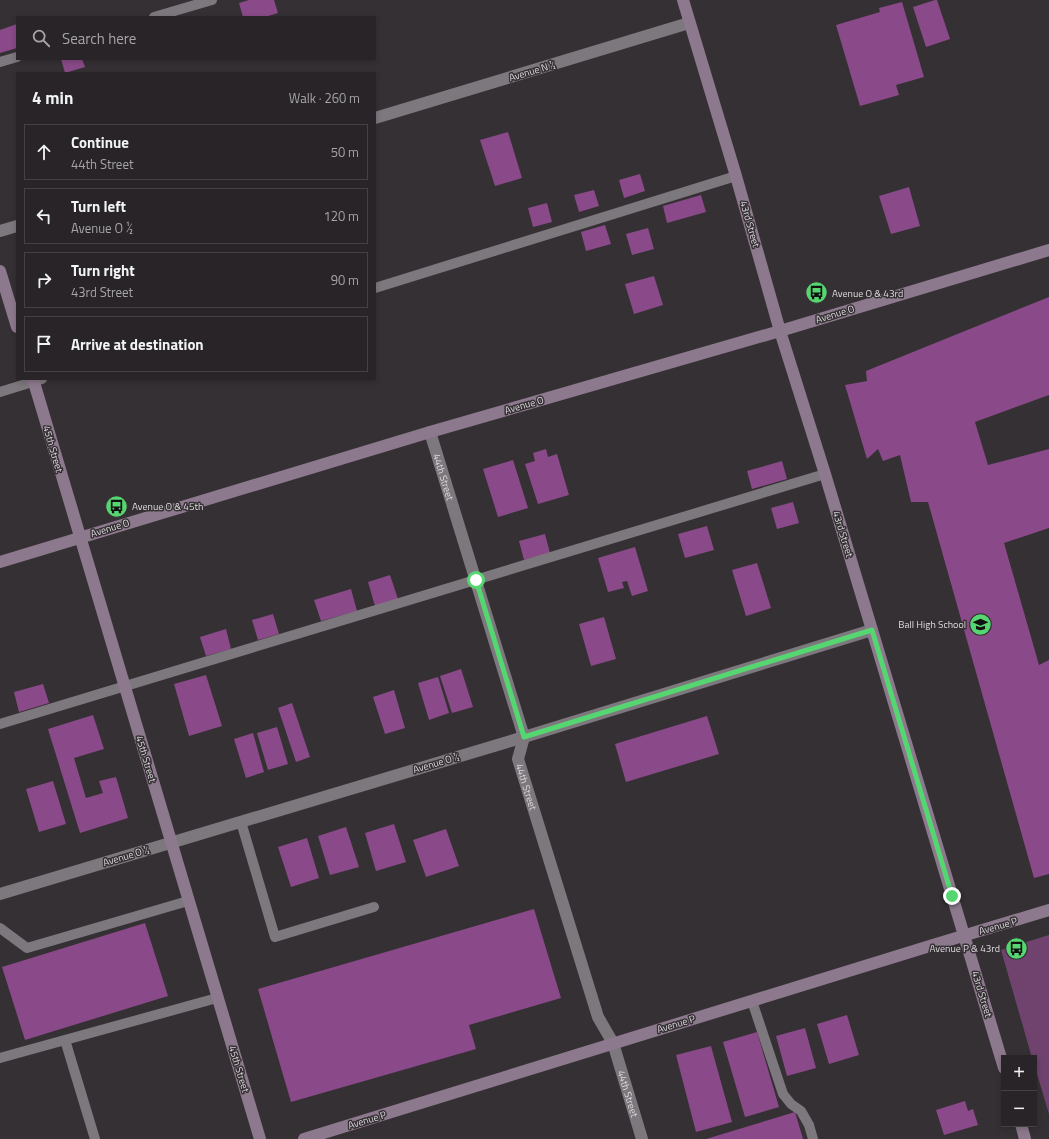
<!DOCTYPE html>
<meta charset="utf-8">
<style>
body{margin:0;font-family:"Titillium Web",sans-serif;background:#302c2f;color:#f1f3f6}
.controls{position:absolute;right:12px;bottom:12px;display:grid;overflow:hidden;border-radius:0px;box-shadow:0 2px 6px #0003}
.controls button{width:36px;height:36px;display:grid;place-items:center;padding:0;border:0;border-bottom:1px solid #444144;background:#282427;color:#f1f3f6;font:20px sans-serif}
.stop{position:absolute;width:12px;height:12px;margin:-9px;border:3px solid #56d671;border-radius:50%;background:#fff}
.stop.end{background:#56d671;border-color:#fff;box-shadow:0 1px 4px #0008}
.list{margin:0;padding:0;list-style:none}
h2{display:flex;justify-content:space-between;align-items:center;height:52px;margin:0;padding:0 16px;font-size:17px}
h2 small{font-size:13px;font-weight:400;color:#a5a4a7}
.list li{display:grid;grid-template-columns:26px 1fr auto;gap:12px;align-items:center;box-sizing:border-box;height:56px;margin:0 8px 8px;padding:0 8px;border:1px solid #444144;border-radius:0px}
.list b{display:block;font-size:15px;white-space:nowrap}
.list p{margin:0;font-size:13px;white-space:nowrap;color:#a5a4a7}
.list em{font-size:13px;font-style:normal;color:#a5a4a7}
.icon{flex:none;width:22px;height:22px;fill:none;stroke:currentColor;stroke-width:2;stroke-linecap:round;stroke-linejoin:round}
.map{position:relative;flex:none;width:1049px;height:1139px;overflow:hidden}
.search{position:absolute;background:#282427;box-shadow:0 2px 6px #0003;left:16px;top:16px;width:360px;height:44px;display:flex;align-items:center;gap:10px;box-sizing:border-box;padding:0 14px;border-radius:0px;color:#a5a4a7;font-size:15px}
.panel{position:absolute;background:#282427;box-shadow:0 2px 6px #0003;left:16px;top:72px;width:360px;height:308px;border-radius:0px}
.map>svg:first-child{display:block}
.green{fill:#6f436e}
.building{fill:#8a4a89}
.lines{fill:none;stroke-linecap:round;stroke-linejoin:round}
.lane{stroke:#7d787d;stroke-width:10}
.street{stroke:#7d787d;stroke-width:12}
.secondary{stroke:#8d798d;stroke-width:12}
.route{stroke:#56d671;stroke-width:5}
.labels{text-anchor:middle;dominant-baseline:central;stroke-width:3;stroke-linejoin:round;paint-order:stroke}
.street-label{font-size:10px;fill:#dfdcdf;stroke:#353034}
.poi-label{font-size:10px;fill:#dfdcdf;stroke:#353034;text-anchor:start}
</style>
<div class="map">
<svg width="1049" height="1139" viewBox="0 0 1049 1139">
<rect width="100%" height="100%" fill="#353034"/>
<path class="green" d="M1049,935V1114L1034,1064V1058H1032L1001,950Z"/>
<path class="building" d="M249,0H274L278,13L265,17H243L239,3Z
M935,0H937L950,39L926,47L913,7Z
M902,2L924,77L896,85L899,95L860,106L836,25L880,12L879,8Z
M17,24V48L0,53V30Z
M61,59H82L85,67L65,73Z
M508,132L522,178L495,186L480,140Z
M640,174L645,191L624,198L619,180Z
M909,187L920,226L891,234L879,196Z
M594,190L599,206L579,212L574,195Z
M701,195L706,212L667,223L663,206Z
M547,203L552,222L533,227L528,208Z
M605,225L611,244L586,251L581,232Z
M648,228L654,249L632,255L626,234Z
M654,276L663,305L634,314L625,284Z
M1049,297V395L975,422L988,465L1049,449V528L1004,543L1039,665L1049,660V874L1034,878L928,502H911L900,455L883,461L878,449L867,459L845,385L867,381L866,371Z
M546,449L548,457L557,454L569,495L538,504L525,464L535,461L533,453Z
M513,460L528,508L498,517L483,469Z
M782,461L787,479L752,489L747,471Z
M793,502L799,523L777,529L771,508Z
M707,526L714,550L685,558L678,534Z
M545,534L550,553L524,560L519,541Z
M635,547L648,591L632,596L627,581L622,582L624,588L608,592L598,558Z
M757,563L771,608L746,616L732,570Z
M390,575L398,599L375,606L368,582Z
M351,589L357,611L321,621L314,600Z
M273,614L279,634L258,640L252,620Z
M604,617L616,659L591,666L579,624Z
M226,629L231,649L206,656L200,637Z
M461,669L473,707L452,713L440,676Z
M206,675L222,726L189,736L174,684Z
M438,677L449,713L429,720L418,683Z
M43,684L49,703L19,712L14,692Z
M394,690L405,728L385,734L373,697Z
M292,703L310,757L296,762L278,708Z
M93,715L104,749L74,758L86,798L103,793L99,781L116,777L128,818L80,833L48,729Z
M707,716L719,754L626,782L615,744Z
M277,727L288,764L268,770L257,733Z
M253,733L264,772L246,778L234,739Z
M53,781L66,824L39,832L26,789Z
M394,824L406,862L376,871L365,833Z
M346,827L359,867L330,875L318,836Z
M446,829L459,866L426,877L413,840Z
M307,838L319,878L291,887L278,847Z
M534,909L561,998L469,1025L476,1049L291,1102L258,989Z
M145,923L168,996L25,1040L2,967Z
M847,1015L859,1055L829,1064L817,1024Z
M805,1028L816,1068L787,1076L776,1036Z
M757,1032L779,1107L745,1117L723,1042Z
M711,1046L732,1122L696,1132L676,1055Z
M965,1101L968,1111L973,1109L978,1125L944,1135L936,1110Z
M795,1112L803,1139H706Z"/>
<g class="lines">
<path class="lane" d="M154,17L212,0
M0,62L17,57
M375,288L736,176
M0,392L42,379
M0,724L825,474
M241,822L275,937L374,907
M0,928L27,948L188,901
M752,1001L783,1094L791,1104L801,1111L809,1125L813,1139
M65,1040L95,1139
M0,1058L217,998"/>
<g class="street">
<path d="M375,118L689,23"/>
<path d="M0,231L17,226"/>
<path id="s1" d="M430,432L524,737L518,759L598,1017L613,1043L642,1139"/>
<path d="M0,894L524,737L872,630"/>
</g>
<path class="secondary" d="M683,0L736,176L780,331L825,474L1004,1068
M0,271L17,327
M33,379L260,1139
M0,562L430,432L780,331L1049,250
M1021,1124L1025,1139
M304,1139L933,945L1049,910"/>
</g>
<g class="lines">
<path class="route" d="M476,580L524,737L872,630L952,896"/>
</g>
<defs>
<symbol id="bus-disc" viewBox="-11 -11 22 22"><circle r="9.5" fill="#56d671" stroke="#353034"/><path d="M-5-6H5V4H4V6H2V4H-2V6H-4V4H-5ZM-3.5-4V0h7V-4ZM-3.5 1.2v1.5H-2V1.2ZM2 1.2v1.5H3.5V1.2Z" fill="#111"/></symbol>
<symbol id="school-disc" viewBox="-11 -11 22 22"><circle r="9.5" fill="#56d671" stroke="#353034"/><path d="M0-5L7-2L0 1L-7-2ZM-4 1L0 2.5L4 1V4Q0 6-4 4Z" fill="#111"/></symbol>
</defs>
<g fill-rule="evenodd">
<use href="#bus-disc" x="804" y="280" width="25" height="25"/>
<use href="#bus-disc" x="104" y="494" width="25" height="25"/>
<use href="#school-disc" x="968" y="612" width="25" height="25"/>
<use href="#bus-disc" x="1004" y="936" width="25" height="25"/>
</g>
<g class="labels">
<g class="street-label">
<text transform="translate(532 71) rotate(-17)">Avenue N ½</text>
<text transform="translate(750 224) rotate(74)">43rd Street</text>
<text transform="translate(835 314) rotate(-17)">Avenue O</text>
<text transform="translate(524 405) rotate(-16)">Avenue O</text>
<text transform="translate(53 449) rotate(74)">45th Street</text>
<text stroke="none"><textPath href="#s1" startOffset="47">44th Street</textPath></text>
<text transform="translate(110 528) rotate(-17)">Avenue O</text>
<text transform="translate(843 534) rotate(73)">43rd Street</text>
<text transform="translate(146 759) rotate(73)">45th Street</text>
<text transform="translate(436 763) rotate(-17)">Avenue O ½</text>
<text stroke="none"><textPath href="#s1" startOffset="371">44th Street</textPath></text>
<text transform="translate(126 856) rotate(-17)">Avenue O ½</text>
<text transform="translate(998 926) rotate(-16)">Avenue P</text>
<text transform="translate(982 994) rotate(73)">43rd Street</text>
<text transform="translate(676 1024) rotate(-17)">Avenue P</text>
<text transform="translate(239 1069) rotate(73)">45th Street</text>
<text stroke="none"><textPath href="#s1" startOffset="695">44th Street</textPath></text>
<text transform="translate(367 1120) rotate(-17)">Avenue P</text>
</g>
<g class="poi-label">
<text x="832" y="293">Avenue O &amp; 43rd</text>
<text x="132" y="506">Avenue O &amp; 45th</text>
<text x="966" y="624" text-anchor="end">Ball High School</text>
<text x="1000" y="948" text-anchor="end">Avenue P &amp; 43rd</text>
</g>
</g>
</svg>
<div class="controls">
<button>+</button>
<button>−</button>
</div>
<div class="stop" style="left:476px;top:580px"></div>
<div class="stop end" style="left:952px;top:896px"></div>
<div class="search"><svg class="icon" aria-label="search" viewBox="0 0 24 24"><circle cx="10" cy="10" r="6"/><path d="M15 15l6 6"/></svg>Search here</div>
<section class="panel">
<h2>4 min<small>Walk · 260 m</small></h2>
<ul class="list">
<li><svg class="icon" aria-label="ahead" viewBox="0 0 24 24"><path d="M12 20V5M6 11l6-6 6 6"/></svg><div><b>Continue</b><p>44th Street</p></div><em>50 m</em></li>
<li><svg class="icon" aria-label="left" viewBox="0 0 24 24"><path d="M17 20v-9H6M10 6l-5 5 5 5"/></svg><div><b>Turn left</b><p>Avenue O ½</p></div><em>120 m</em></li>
<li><svg class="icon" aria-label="right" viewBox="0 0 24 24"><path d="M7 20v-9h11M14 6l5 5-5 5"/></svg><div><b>Turn right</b><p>43rd Street</p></div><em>90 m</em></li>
<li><svg class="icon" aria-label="arrive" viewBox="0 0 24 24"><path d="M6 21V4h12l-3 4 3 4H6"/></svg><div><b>Arrive at destination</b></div></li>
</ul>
</section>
</div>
